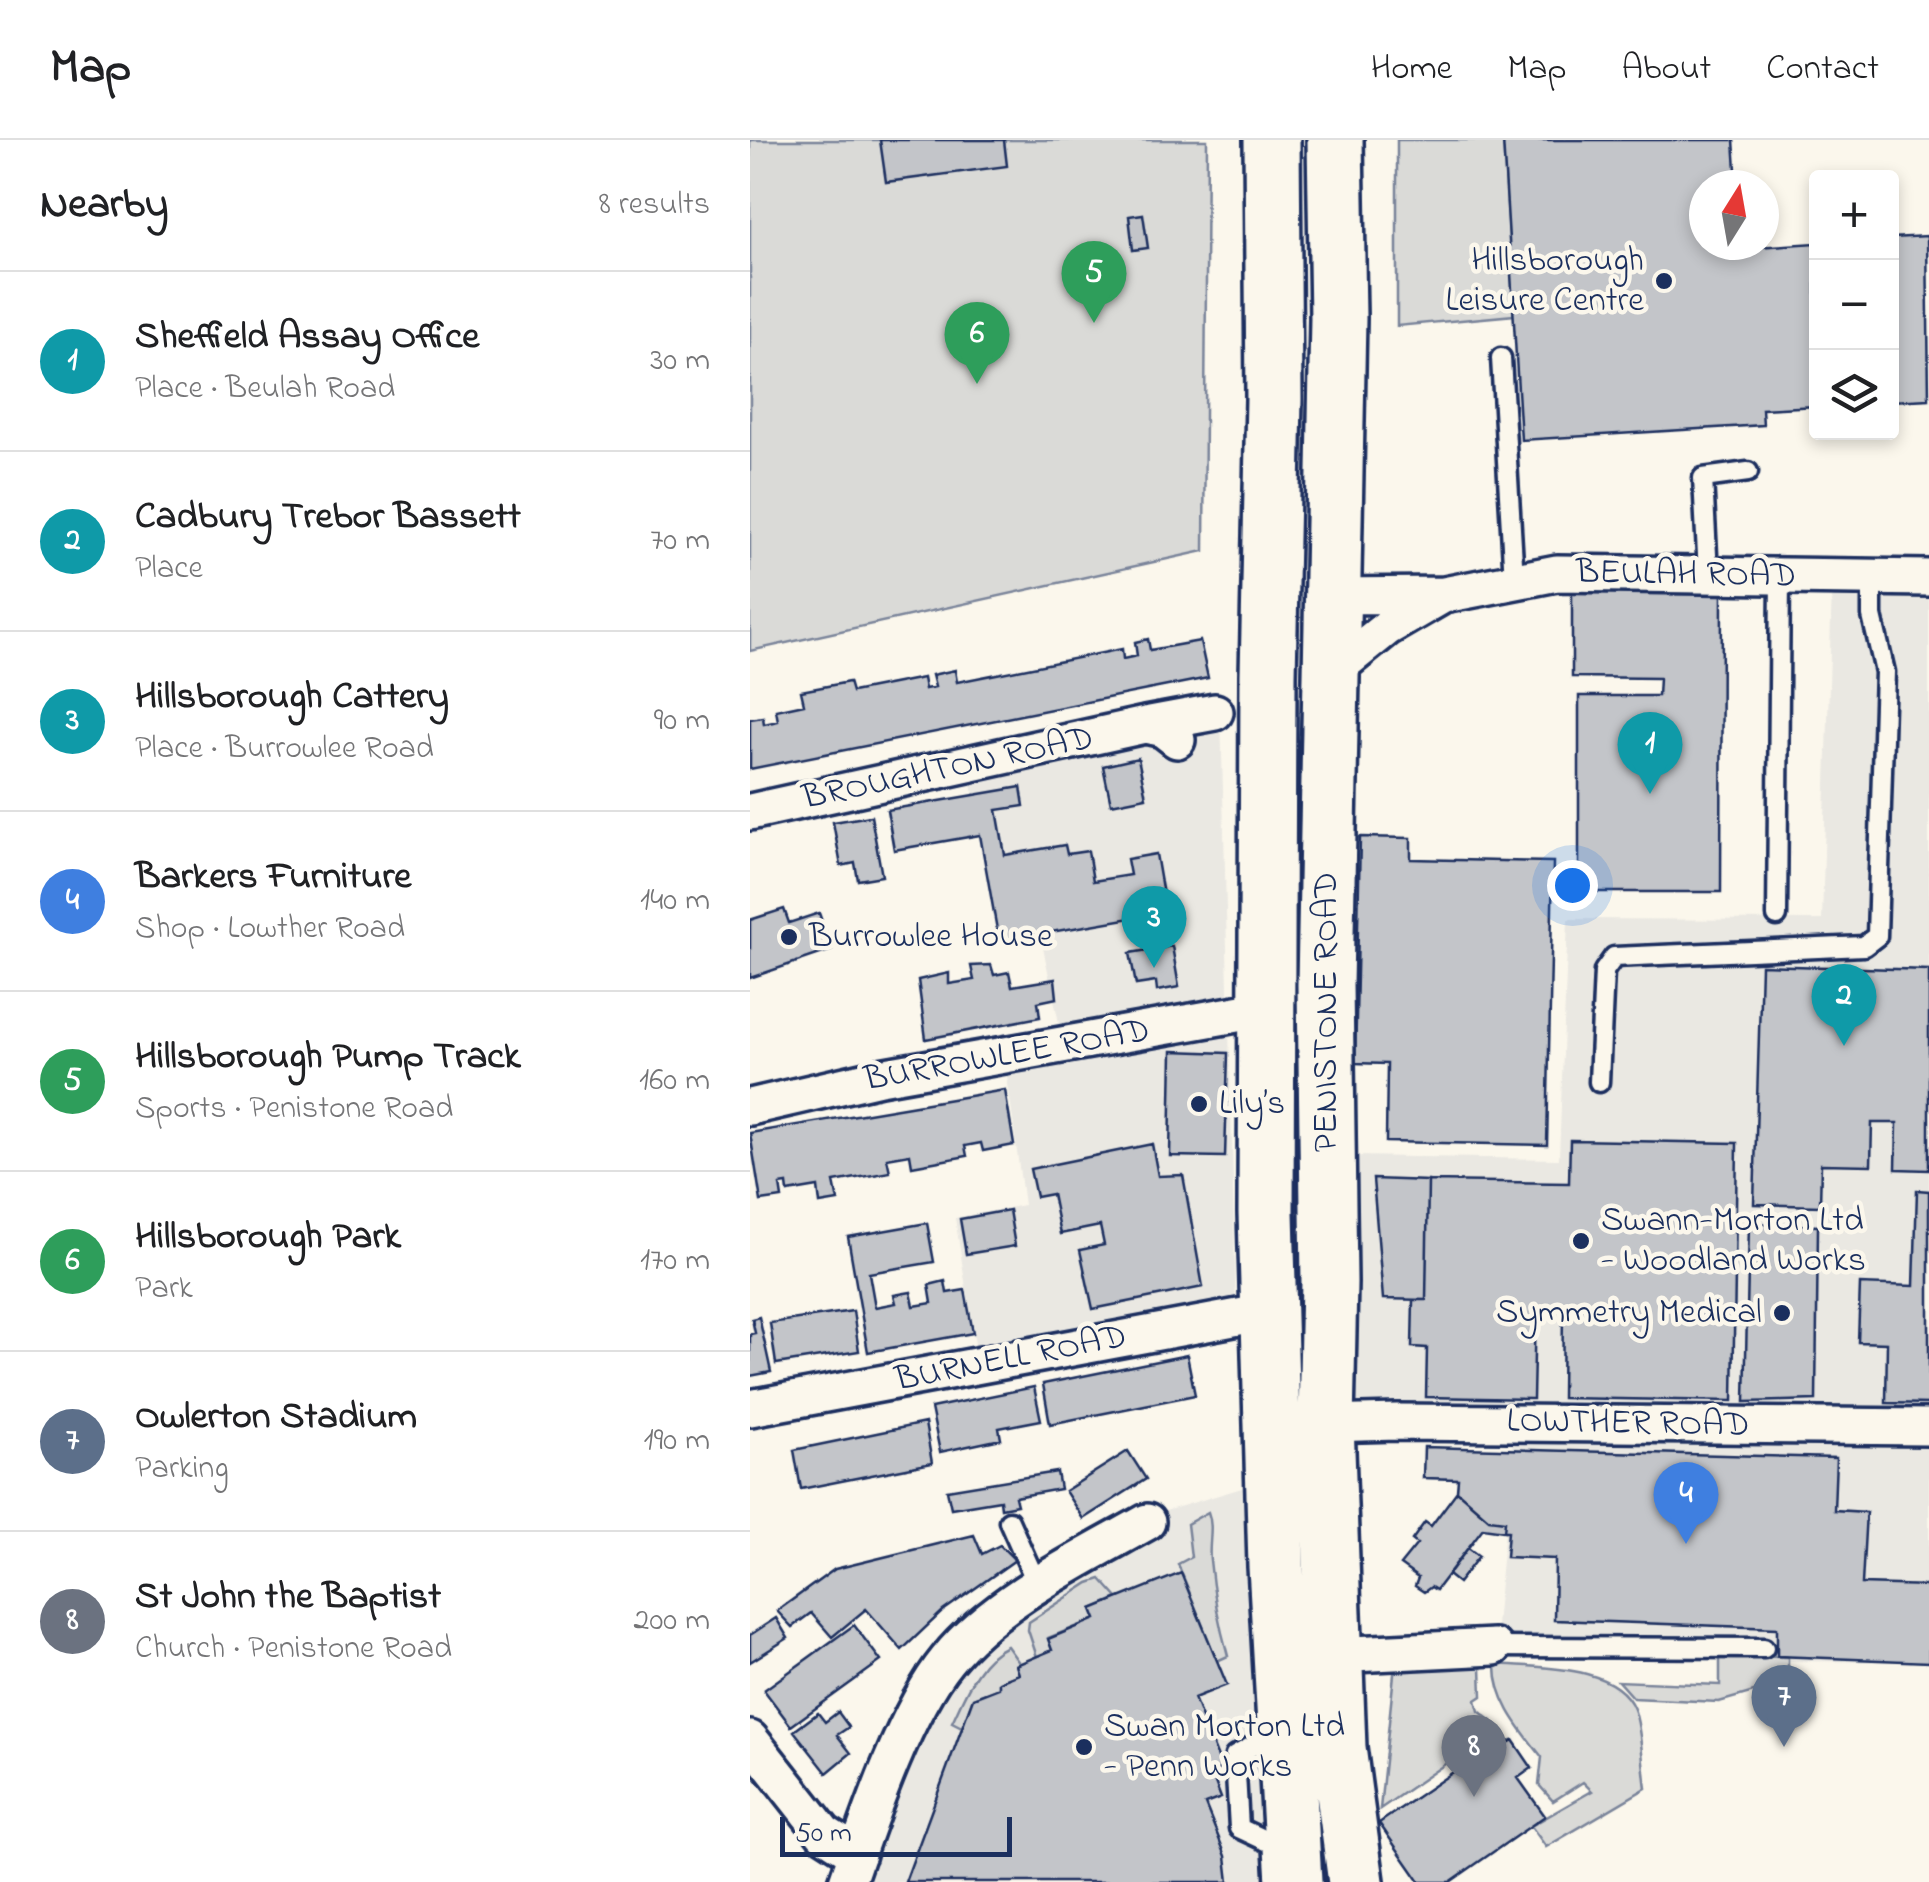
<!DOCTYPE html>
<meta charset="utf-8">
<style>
body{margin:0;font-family:"Indie Flower",sans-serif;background:#f2f2f2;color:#202124}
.controls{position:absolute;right:30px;top:30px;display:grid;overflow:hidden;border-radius:10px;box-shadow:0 5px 15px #0003}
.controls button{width:90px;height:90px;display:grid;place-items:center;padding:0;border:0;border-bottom:2px solid #e0e0e0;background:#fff;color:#202124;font:50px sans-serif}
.compass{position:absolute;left:939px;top:30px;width:90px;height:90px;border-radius:50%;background:#fff;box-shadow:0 5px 15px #0003;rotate:11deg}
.scale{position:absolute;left:30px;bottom:25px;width:232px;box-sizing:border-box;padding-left:10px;border:5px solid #1b2f5e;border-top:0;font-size:28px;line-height:35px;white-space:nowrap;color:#1b2f5e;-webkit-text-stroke:8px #fbf7ec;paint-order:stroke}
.you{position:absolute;left:822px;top:745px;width:35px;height:35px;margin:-25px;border:8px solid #fff;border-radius:50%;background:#1a73e8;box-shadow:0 0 0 15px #1a73e833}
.badge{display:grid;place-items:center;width:65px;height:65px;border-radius:50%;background:#d93025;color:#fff;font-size:32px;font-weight:700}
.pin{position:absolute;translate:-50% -82px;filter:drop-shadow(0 2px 5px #0008)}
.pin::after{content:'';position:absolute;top:52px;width:35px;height:30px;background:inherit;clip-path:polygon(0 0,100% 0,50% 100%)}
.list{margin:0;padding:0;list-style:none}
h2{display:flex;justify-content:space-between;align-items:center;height:130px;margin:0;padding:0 40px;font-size:42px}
h2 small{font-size:32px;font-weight:400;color:#757577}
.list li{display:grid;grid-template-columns:65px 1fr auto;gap:30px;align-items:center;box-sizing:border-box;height:180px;padding:0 40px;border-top:2px solid #e0e0e0}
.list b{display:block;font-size:38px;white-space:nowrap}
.list p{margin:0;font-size:32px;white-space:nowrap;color:#757577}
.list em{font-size:32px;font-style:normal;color:#757577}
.icon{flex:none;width:55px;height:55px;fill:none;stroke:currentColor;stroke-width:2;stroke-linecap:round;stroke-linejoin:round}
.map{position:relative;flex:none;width:1179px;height:1742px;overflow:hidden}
header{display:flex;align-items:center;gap:60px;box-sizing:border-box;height:140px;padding:0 50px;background:#fff;border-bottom:2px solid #e0e0e0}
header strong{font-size:48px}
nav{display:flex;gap:55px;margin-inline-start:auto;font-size:35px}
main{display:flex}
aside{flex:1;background:#fff}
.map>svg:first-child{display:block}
.built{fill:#eae8e2}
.green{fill:#dadad7;stroke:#7a849a;stroke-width:2.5}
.building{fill:#c3c5c9;stroke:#1b2f5e;stroke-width:2.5}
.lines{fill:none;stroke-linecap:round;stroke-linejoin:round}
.service-casing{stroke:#1b2f5e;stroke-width:25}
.minor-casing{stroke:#1b2f5e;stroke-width:42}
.trunk-casing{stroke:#1b2f5e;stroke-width:62}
.service{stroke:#fbf7ec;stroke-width:18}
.minor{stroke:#fbf7ec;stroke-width:35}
.trunk{stroke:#fbf7ec;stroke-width:55}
.poi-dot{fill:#1b2f5e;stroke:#fbf7ec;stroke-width:4}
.labels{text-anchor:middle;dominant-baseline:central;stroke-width:9;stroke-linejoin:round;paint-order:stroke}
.poi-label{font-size:35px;fill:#1b2f5e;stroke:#fbf7ec;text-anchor:start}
.street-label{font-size:35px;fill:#1b2f5e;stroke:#fbf7ec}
</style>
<header>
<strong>Map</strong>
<nav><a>Home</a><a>Map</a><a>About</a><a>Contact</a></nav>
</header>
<main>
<aside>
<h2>Nearby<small>8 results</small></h2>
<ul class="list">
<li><span class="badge" style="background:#0f9aa8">1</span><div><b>Sheffield Assay Office</b><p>Place · Beulah Road</p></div><em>30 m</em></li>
<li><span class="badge" style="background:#0f9aa8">2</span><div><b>Cadbury Trebor Bassett</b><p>Place</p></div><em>70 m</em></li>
<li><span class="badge" style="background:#0f9aa8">3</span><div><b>Hillsborough Cattery</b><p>Place · Burrowlee Road</p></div><em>90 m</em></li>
<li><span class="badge" style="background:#3f7fe0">4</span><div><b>Barkers Furniture</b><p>Shop · Lowther Road</p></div><em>140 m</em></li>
<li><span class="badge" style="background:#2e9e5b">5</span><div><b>Hillsborough Pump Track</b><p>Sports · Penistone Road</p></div><em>160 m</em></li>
<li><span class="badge" style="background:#2e9e5b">6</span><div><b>Hillsborough Park</b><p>Park</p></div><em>170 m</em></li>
<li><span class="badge" style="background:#5c6f8a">7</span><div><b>Owlerton Stadium</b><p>Parking</p></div><em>190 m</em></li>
<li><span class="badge" style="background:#6b7280">8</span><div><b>St John the Baptist</b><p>Church · Penistone Road</p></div><em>200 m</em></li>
</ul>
</aside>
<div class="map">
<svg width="1179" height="1742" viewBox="0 0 1179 1742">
<rect width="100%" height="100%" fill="#fbf7ec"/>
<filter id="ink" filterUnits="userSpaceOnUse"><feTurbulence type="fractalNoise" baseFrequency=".01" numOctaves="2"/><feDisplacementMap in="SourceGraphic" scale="20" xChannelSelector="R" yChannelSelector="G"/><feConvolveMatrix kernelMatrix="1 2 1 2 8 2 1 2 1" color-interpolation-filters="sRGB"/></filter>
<g filter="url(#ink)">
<path class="built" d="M1082,445H1179V1522L743,1519L765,1277L595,1262L601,1016L809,1019L818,779L1072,780Z
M471,573L486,1165L227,1217L205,1078L274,1065L255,921L315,911L292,803L249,801L218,620Z
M492,1348L565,1349L576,1742H76L110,1649L211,1472L342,1393Z"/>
<path class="green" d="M0,0H457L454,411L0,511Z
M647,0H753L764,175L647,186Z
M458,1372C464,1387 458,1404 460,1420C463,1453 469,1484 478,1516L467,1521L428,1424L441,1417L437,1384Z
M351,1439L368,1458L342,1469L346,1479L298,1498L302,1510L287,1517L278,1490L279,1482L339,1443Z
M257,1506L270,1524L266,1525L269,1534L249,1542V1548L223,1558L212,1587L202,1582C215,1555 228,1519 257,1506Z
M970,1516L1038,1517V1534L1032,1544L969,1562L883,1558L868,1541L970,1545Z
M746,1524C787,1528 866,1524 884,1569C891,1585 893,1628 896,1648L796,1707L781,1686L842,1651L833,1642L803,1661L789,1645L792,1617C771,1590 745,1560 746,1524Z
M650,1526L731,1527L732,1556L726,1560L729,1571L742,1581L743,1591L630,1669L644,1534Z"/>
<path class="building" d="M130,0H254L257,26L136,42Z
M753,0H984L987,45H954V105H990L991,108L1066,103V266L1012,269L1013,285L771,300Z
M393,74L398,108L383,110L379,76Z
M1177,96L1179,259L1142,261V98Z
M822,448L972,449L971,752H829V556H908L909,538L822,537Z
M398,499L400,510L450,501L458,538L0,629V579L13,577L14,584L28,581L26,570L54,564L51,551L99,542L102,552L173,538L175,549L185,547L182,535L205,530L207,542L372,509L373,519L387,516L385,502Z
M388,618L396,657L361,664L353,626Z
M271,647L274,666L247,670L255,715L315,705L317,714L338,711L343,741L380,735L377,719L406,714L416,772L249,801L230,695L144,710L137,670Z
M121,676L132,736L108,740L105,723L91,726L83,682Z
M610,697L661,698V719L803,722L797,1005L636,1002L637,924L605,923Z
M34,769L39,783L69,773L82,810L0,838V780Z
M422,806L429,847L407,851L406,842L386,845L380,813Z
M241,825L244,835L259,832L262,846L305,839L307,858L288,862L290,877L176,899L168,840L199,833V844L224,840L221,826Z
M1011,825L1179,830V1030L1146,1029L1147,983H1122L1121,1025L1071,1024L1070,1066L1004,1064Z
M422,911L478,913L475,1017L420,1016Z
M255,950L264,1005L233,1011L231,1003L215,1006L217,1016L162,1026L160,1014L137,1018L140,1032L84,1042L88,1061L70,1064L68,1047L38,1052L37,1044L30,1045L32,1058L11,1061L0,993Z
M820,1000L987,1003L983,1261L812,1258L813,1168L785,1167L783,1259L676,1257L677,1208L662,1207L663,1160H676L678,1041L819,1043Z
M402,1004L408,1036L433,1035L453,1147L343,1169L330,1110L354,1105L350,1086L310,1094L302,1054L286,1057L280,1029Z
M623,1039L678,1041L676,1160L633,1159Z
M1167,1050L1179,1051V1264L1136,1263L1137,1203L1108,1202L1110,1144L1164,1146Z
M259,1070L265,1106L216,1114L210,1079Z
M177,1083L184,1122L119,1133L125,1167L146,1163L144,1155L161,1152L164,1166L182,1163L179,1145L195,1141L197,1153L215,1150L223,1193L118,1212L98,1097Z
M999,1083L1068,1086L1066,1260L995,1262Z
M103,1171L109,1211L26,1224L20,1183Z
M9,1177L21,1232L0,1236V1194L5,1193L2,1179Z
M437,1215L445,1255L300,1284L293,1244Z
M284,1247L291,1280L249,1288L251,1299L190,1312L181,1268Z
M175,1283L182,1323L51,1349L44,1310Z
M674,1307L1086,1318L1084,1370L1116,1372L1112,1444L1179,1446V1522L1027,1516V1488L804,1480L805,1419L756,1417L758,1391H754L755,1381L739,1379L707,1351L708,1339L673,1338Z
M378,1311L396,1339L333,1379L315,1351Z
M307,1332L310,1349L265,1357L267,1365L251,1368L250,1360L201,1368L197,1350Z
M707,1351L739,1379L755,1381L754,1391L733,1388L686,1450L681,1447L674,1452L665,1446L668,1438L650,1425L667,1404L662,1400L675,1382L681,1386Z
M224,1395L232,1414L250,1405L265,1420L193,1471L152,1510L116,1469L82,1497L61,1473L42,1487L27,1471L85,1429Z
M718,1408L729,1416L708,1443L698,1435Z
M431,1433L477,1545L444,1558L472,1628L461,1632L471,1658L455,1664L476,1716L479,1742H155L223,1558L249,1548V1542L269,1534L266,1525L302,1510L298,1499L346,1479L342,1469Z
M26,1478L38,1498L0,1522V1495Z
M104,1485L131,1521L41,1586L14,1550Z
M88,1572L99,1587L87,1595L101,1613L77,1633L44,1591L68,1573L75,1582Z
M763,1600L782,1628L768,1638L795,1676L700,1742H670L629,1683L747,1602L751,1608Z"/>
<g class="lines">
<defs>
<path id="service" d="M751,218L764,440
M958,434L953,338L998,332
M1027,776L1030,436
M849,942L854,831L864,817L1114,806L1127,796L1135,532L1122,476V437
M259,1381L287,1444
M744,1507L1014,1508
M529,1591L485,1616L489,1688L536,1710"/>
<path id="minor" d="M583,456L694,455L807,433L1179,438
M581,533L638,487L693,455
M395,585L465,572
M0,672L395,585L413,589L427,600
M0,967L130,937L515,869
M0,1268L521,1171
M576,1284L647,1282L1179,1287
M583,1515L744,1507
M0,1599L74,1693L107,1714
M97,1742C119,1678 155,1571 197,1520C243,1462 333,1418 397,1382"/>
<path id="trunk" d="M522,0L524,259L518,535L516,1073L526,1426L544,1742
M585,0L588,178L575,845L579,1142L576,1284L588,1608L606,1742"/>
</defs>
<use href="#service" class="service-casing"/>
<use href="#minor" class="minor-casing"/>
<use href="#trunk" class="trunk-casing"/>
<use href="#service" class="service"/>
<use href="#minor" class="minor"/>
<use href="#trunk" class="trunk"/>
</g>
</g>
<g class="poi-dot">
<circle cx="914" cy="141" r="10"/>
<circle cx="39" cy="797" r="10"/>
<circle cx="449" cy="964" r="10"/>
<circle cx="831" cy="1101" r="10"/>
<circle cx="1032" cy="1173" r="10"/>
<circle cx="334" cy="1607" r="10"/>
</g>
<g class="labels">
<g class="poi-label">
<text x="894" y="121" text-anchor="end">Hillsborough<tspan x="894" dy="40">Leisure Centre</tspan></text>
<text x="59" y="797">Burrowlee House</text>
<text x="469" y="964">Lily’s</text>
<text x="851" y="1081">Swann-Morton Ltd<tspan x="851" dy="40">- Woodland Works</tspan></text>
<text x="1012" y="1173" text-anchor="end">Symmetry Medical</text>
<text x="354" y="1587">Swan Morton Ltd<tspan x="354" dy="40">- Penn Works</tspan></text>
</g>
<g class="street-label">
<text transform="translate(936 435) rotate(1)">BEULAH ROAD</text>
<text transform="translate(198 629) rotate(-12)">BROUGHTON ROAD</text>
<text transform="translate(577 872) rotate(-90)">PENISTONE ROAD</text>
<text transform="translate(257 916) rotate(-10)">BURROWLEE ROAD</text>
<text transform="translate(261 1219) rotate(-11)">BURNELL ROAD</text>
<text transform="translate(878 1284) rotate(1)">LOWTHER ROAD</text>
</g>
</g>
</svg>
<div class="controls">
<button>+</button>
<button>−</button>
<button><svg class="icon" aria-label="layers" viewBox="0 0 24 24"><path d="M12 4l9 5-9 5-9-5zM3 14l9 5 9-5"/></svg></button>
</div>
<svg class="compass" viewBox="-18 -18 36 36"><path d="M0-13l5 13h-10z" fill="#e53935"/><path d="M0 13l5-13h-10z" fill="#757577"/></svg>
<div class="scale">50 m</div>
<div class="you"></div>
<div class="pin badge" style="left:900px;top:654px;background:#0f9aa8">1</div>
<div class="pin badge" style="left:1094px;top:906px;background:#0f9aa8">2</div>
<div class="pin badge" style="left:404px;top:828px;background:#0f9aa8">3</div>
<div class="pin badge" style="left:936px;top:1404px;background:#3f7fe0">4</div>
<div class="pin badge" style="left:344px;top:183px;background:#2e9e5b">5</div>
<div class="pin badge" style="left:227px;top:244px;background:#2e9e5b">6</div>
<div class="pin badge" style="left:1034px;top:1607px;background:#5c6f8a">7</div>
<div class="pin badge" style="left:724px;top:1657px;background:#6b7280">8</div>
</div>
</main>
